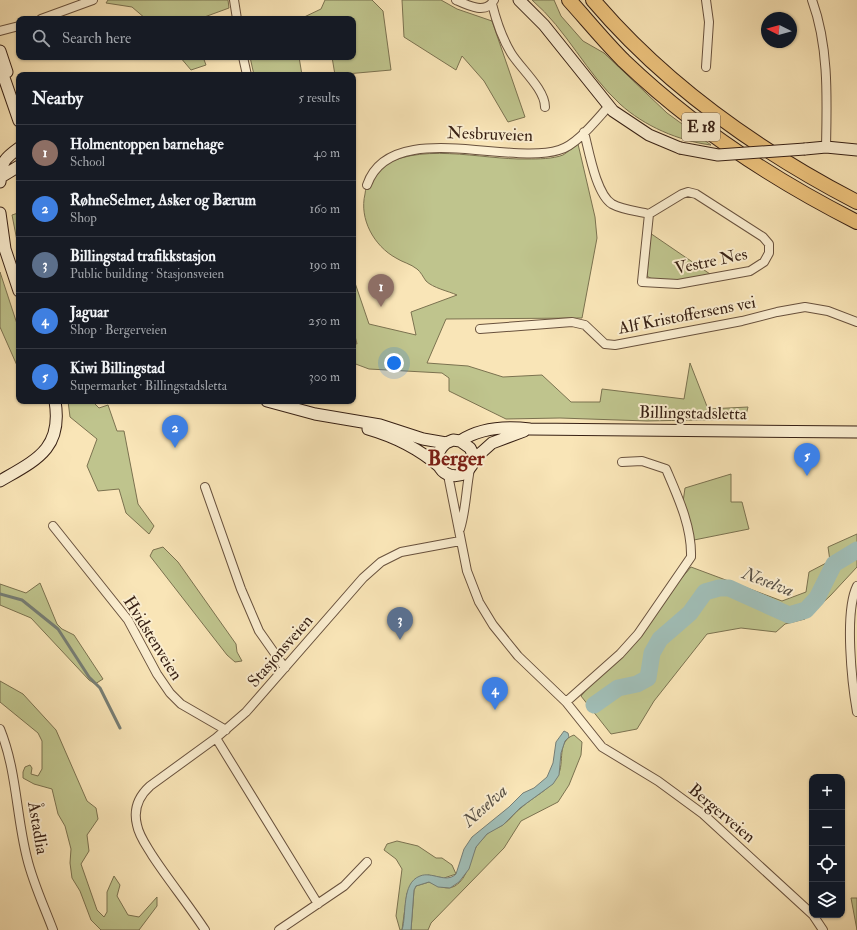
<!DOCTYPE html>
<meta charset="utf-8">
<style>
body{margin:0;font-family:"IM FELL Double Pica",serif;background:#20242c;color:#f1f3f6}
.controls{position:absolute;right:12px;bottom:12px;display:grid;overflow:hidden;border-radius:8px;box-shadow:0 1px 3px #0004}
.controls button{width:36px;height:36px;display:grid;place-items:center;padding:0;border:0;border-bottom:1px solid #363941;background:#171b24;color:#f1f3f6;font:20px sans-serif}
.compass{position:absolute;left:761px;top:12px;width:36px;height:36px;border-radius:50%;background:#171b24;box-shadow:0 1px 3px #0004;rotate:275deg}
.you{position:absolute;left:394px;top:363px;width:14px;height:14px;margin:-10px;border:3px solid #fff;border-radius:50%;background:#1a73e8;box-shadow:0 0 0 6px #1a73e833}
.badge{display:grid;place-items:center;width:26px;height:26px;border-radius:50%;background:#2563eb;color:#fff;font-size:13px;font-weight:700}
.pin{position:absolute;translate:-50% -33px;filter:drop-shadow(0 1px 2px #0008)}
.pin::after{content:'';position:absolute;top:21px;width:14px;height:12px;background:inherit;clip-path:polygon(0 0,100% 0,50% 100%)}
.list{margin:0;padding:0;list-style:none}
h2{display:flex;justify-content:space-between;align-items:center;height:52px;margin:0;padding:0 16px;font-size:17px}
h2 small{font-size:13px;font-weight:400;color:#9ea1a6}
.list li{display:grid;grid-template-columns:26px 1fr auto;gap:12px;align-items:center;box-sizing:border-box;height:56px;padding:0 16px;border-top:1px solid #363941}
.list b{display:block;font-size:15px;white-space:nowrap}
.list p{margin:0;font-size:13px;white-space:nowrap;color:#9ea1a6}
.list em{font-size:13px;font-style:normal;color:#9ea1a6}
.icon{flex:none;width:22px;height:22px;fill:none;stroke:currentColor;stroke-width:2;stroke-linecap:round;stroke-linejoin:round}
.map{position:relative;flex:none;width:857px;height:930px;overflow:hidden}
.search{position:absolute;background:#171b24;box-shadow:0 1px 3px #0004;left:16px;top:16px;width:340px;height:44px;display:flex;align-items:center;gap:10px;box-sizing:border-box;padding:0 14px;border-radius:8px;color:#9ea1a6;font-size:15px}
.panel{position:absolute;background:#171b24;box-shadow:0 1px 3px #0004;left:16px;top:72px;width:340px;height:332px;border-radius:8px}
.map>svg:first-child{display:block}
.green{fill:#bfc48d;stroke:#7b7250}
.water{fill:#a0bdb6;stroke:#767e75}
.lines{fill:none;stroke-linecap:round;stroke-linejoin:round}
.stream{stroke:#767e75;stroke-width:3}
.river{stroke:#a0bdb6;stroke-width:17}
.street-casing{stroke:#68513d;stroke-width:10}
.secondary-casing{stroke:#372014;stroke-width:13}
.highway-casing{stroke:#372014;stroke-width:16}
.street{stroke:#fbeed0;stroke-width:8}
.secondary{stroke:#fbeed0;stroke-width:11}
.highway{stroke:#ecc27c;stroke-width:14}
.secondary-bridge-casing{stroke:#372014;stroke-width:13;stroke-linecap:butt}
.secondary-bridge{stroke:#fbeed0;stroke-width:11}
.labels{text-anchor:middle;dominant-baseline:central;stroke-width:4;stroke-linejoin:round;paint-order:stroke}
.shield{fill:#fbeed0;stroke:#725e4c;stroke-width:1}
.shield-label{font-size:16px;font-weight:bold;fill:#372014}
.street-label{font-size:17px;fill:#372014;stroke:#fbeed0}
.water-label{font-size:18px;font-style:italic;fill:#564f45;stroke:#fbeed0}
.district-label{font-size:21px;font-weight:bold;fill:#7a1f14;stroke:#fbeed0}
</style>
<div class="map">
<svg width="857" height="930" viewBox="0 0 857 930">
<rect width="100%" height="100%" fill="#f9e5b7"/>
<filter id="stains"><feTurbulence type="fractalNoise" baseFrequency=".005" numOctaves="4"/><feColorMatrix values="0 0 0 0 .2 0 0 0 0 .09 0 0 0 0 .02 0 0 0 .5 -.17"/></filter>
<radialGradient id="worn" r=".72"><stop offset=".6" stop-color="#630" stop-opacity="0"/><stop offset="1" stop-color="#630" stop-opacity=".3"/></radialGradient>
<path class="green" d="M108,0H228L229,8L199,19H146L132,7L106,3Z
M325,0H372L383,11L391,70L335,75L332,57H353V19H300L321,9Z
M402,0H441L457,9L492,21L525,117L508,122L484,81L462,56L456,70L404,37Z
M532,0H554L561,16L583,41L604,53L667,113L711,145C679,141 644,126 620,104C586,73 567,30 532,0Z
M180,57H203L206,65L191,70Z
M250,57H299L302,75H254Z
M578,144L595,217L597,238L582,318L446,319L427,363L468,366L503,377L542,375L571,402H600L602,389L684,399L690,363L708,409L748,407L745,419L647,421L560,418L506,419L449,391V378L442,373L369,369L353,363V343L357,344L353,328V277L369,324L416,335L411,312L457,295C448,291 433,288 426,281C423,277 421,272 417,269C411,264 402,262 396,258C374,246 359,219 365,194C366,185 369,176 376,170C417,140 480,160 527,159C538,159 553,159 563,155C568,152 573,147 578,144Z
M18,213L19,215V251L12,215Z
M650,233L710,274C694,277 661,287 647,276Z
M0,272L19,330V370L0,327Z
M68,401H92L99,408L108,405L117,431H124L138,504L154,526L149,534L126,513L119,489L98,491L87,466L97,439L70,417Z
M731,474V502H742L749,529L694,540L683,502L685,488Z
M857,534V567L830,596L805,619L785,624L776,632L741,628L707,634L654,701L637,729L611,734L581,696L691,567L782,601L806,592L809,572L830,561L828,547Z
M163,547L178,562L236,644L237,652L242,661L235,662L227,655L150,556L153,550Z
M40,583L57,624L62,629L74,635L103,679L95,684L89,680L31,618L0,605V584L26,593Z
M0,681L23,694L56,730L87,801L96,808L98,819L87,835L89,851L81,864L97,910L104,917L107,912V892L114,876L120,885L117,896L128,915L139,917L157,897V906L139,930H101L91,920L80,891L72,878L70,863L71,849L65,826L58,814L52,789L34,784L23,778V772L25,767L30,765L32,768L31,774L38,776L42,769V741L38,733L0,702Z
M574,735L582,742L581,755L569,785L558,802L521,821L504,848L431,923L428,930H411L414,890L416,886L429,882C438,885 446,891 455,886C468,878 469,861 475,849C477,844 483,839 486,835C492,829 499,828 504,824C511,819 515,812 522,807C534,796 550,790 558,775C565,763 556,741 574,735Z
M397,841L418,846L436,858H442L452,865L456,874L444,878L428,875L407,893L402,930H400L396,916L402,869L396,859L384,850L387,844Z
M857,898V930L851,898Z"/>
<path class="water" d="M564,731L568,733L569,737L565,741L561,753L559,775L553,784L520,808L503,825L487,834L476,847L469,869L459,882L450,888L438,887L429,882L416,886L414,890L411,930H402C407,914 401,883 420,876C432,871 446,884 456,874L464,849L472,837L509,807L523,793L534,788L547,777L553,763L556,742Z"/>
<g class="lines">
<path class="stream" d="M0,594L22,600L58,629L89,677L100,688L120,728"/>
<path class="river" d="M594,705L618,688L637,684L648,678L652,653L660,639L690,613L705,592L719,588H729L789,615L806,610L817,598L834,564L857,550"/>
<defs>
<path id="street" d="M234,0L237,19
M456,0C467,5 486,15 494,0
M812,0C829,46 827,99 826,147
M492,4C496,20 502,38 511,53C520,68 545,89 545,107
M41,19L93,0
M0,31L19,26
M243,57L247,75
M706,67L709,22L706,0
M584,132C589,151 596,194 612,204C623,210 637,211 649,214L682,194L688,192L696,194L763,237L769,244V253L764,262L750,271L678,284L642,282L649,214
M367,185C390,118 509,166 559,150C577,145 596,120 609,106
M480,329L572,322L585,325L605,344L615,345L742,321L777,312L805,307L828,311L857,322
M448,475L467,571L479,602L493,625L518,656L566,702L602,747L658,781L703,814L812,914
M205,487L241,589L259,631L285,668
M53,526L128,620L157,674L170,693L181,704L226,730
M460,529C466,510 466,489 470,469
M857,586C844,612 852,684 857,712
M566,702L620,654L638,634L691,557C692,527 678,497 666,469L642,461L622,462
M0,729C17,771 16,815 27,858C33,883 44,906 53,930
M216,738L318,904
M813,915L823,930
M205,930C188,904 169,881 152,855C146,845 139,836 137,825C133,809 139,796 150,786L216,738L246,712L363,578L381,562L401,552L460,541
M279,930L344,886L367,862"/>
<path id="secondary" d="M519,0L544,25L613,111L649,135L680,148
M0,51L7,72
M0,66L19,121
M805,149L826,147L857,150
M1,177L19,166
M0,182C3,162 1,161 19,148
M0,213L5,249L19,291
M267,401L315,414L380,425L423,439L446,443L453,440L460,441L470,448L473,454L472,465L466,473C443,484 427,459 446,443
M368,429C396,437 418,448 440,467
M460,441C480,428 506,426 530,429L857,432
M473,460L492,443L524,431
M0,481C36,460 63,449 55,401"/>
<path id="highway" d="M569,0C587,20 605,42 624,61C693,127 772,179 857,222
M593,0C666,86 757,150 857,202"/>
</defs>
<use href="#street" class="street-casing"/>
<use href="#secondary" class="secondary-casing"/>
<use href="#highway" class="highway-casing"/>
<use href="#street" class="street"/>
<use href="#secondary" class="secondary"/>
<use href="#highway" class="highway"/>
<defs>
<path id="secondary-bridge" d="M680,148L718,155L805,149"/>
</defs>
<use href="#secondary-bridge" class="secondary-bridge-casing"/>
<use href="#secondary-bridge" class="secondary-bridge"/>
</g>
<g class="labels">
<rect class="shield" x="682" y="113" width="38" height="28" rx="3"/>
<g class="shield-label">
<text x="701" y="127">E 18</text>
</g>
<g class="street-label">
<text transform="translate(490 134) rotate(2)">Nesbruveien</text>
<text transform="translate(711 261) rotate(-12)">Vestre Nes</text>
<text transform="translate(687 315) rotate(-11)">Alf Kristoffersens vei</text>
<text transform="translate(693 413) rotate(1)">Billingstadsletta</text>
<text transform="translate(153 638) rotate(58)">Hvidstenveien</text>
<text transform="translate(280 651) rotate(-49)">Stasjonsveien</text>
<text transform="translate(722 813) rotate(40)">Bergerveien</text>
<text transform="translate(38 828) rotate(80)">Åstadlia</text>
</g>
<g class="water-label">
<text transform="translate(768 582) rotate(21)">Neselva</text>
<text transform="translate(485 806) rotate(-42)">Neselva</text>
</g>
<g class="district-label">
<text x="456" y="458">Berger</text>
</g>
</g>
<rect width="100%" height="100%" filter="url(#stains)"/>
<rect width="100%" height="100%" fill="url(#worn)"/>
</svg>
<div class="controls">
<button>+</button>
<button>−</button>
<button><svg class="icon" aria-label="locate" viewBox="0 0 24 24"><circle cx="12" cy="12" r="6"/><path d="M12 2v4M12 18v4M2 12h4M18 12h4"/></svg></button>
<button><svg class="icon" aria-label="layers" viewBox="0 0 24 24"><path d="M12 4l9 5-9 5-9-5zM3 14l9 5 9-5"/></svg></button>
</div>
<svg class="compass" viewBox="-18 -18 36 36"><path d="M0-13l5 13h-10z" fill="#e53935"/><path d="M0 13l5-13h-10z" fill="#9ea1a6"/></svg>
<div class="you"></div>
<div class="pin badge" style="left:381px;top:307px;background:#8d6e63">1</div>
<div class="pin badge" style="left:175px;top:448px;background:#3f7fe0">2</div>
<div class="pin badge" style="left:400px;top:640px;background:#5c6f8a">3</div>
<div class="pin badge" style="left:495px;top:710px;background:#3f7fe0">4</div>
<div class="pin badge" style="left:807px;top:476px;background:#3f7fe0">5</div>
<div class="search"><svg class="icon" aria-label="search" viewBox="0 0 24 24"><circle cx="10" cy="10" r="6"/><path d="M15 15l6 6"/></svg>Search here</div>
<section class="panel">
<h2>Nearby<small>5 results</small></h2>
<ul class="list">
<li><span class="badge" style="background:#8d6e63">1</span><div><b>Holmentoppen barnehage</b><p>School</p></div><em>40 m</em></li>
<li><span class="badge" style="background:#3f7fe0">2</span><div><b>RøhneSelmer, Asker og Bærum</b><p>Shop</p></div><em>160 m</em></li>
<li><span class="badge" style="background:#5c6f8a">3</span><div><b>Billingstad trafikkstasjon</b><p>Public building · Stasjonsveien</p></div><em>190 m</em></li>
<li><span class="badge" style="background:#3f7fe0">4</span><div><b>Jaguar</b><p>Shop · Bergerveien</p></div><em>250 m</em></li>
<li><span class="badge" style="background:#3f7fe0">5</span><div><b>Kiwi Billingstad</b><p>Supermarket · Billingstadsletta</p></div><em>300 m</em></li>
</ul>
</section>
</div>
